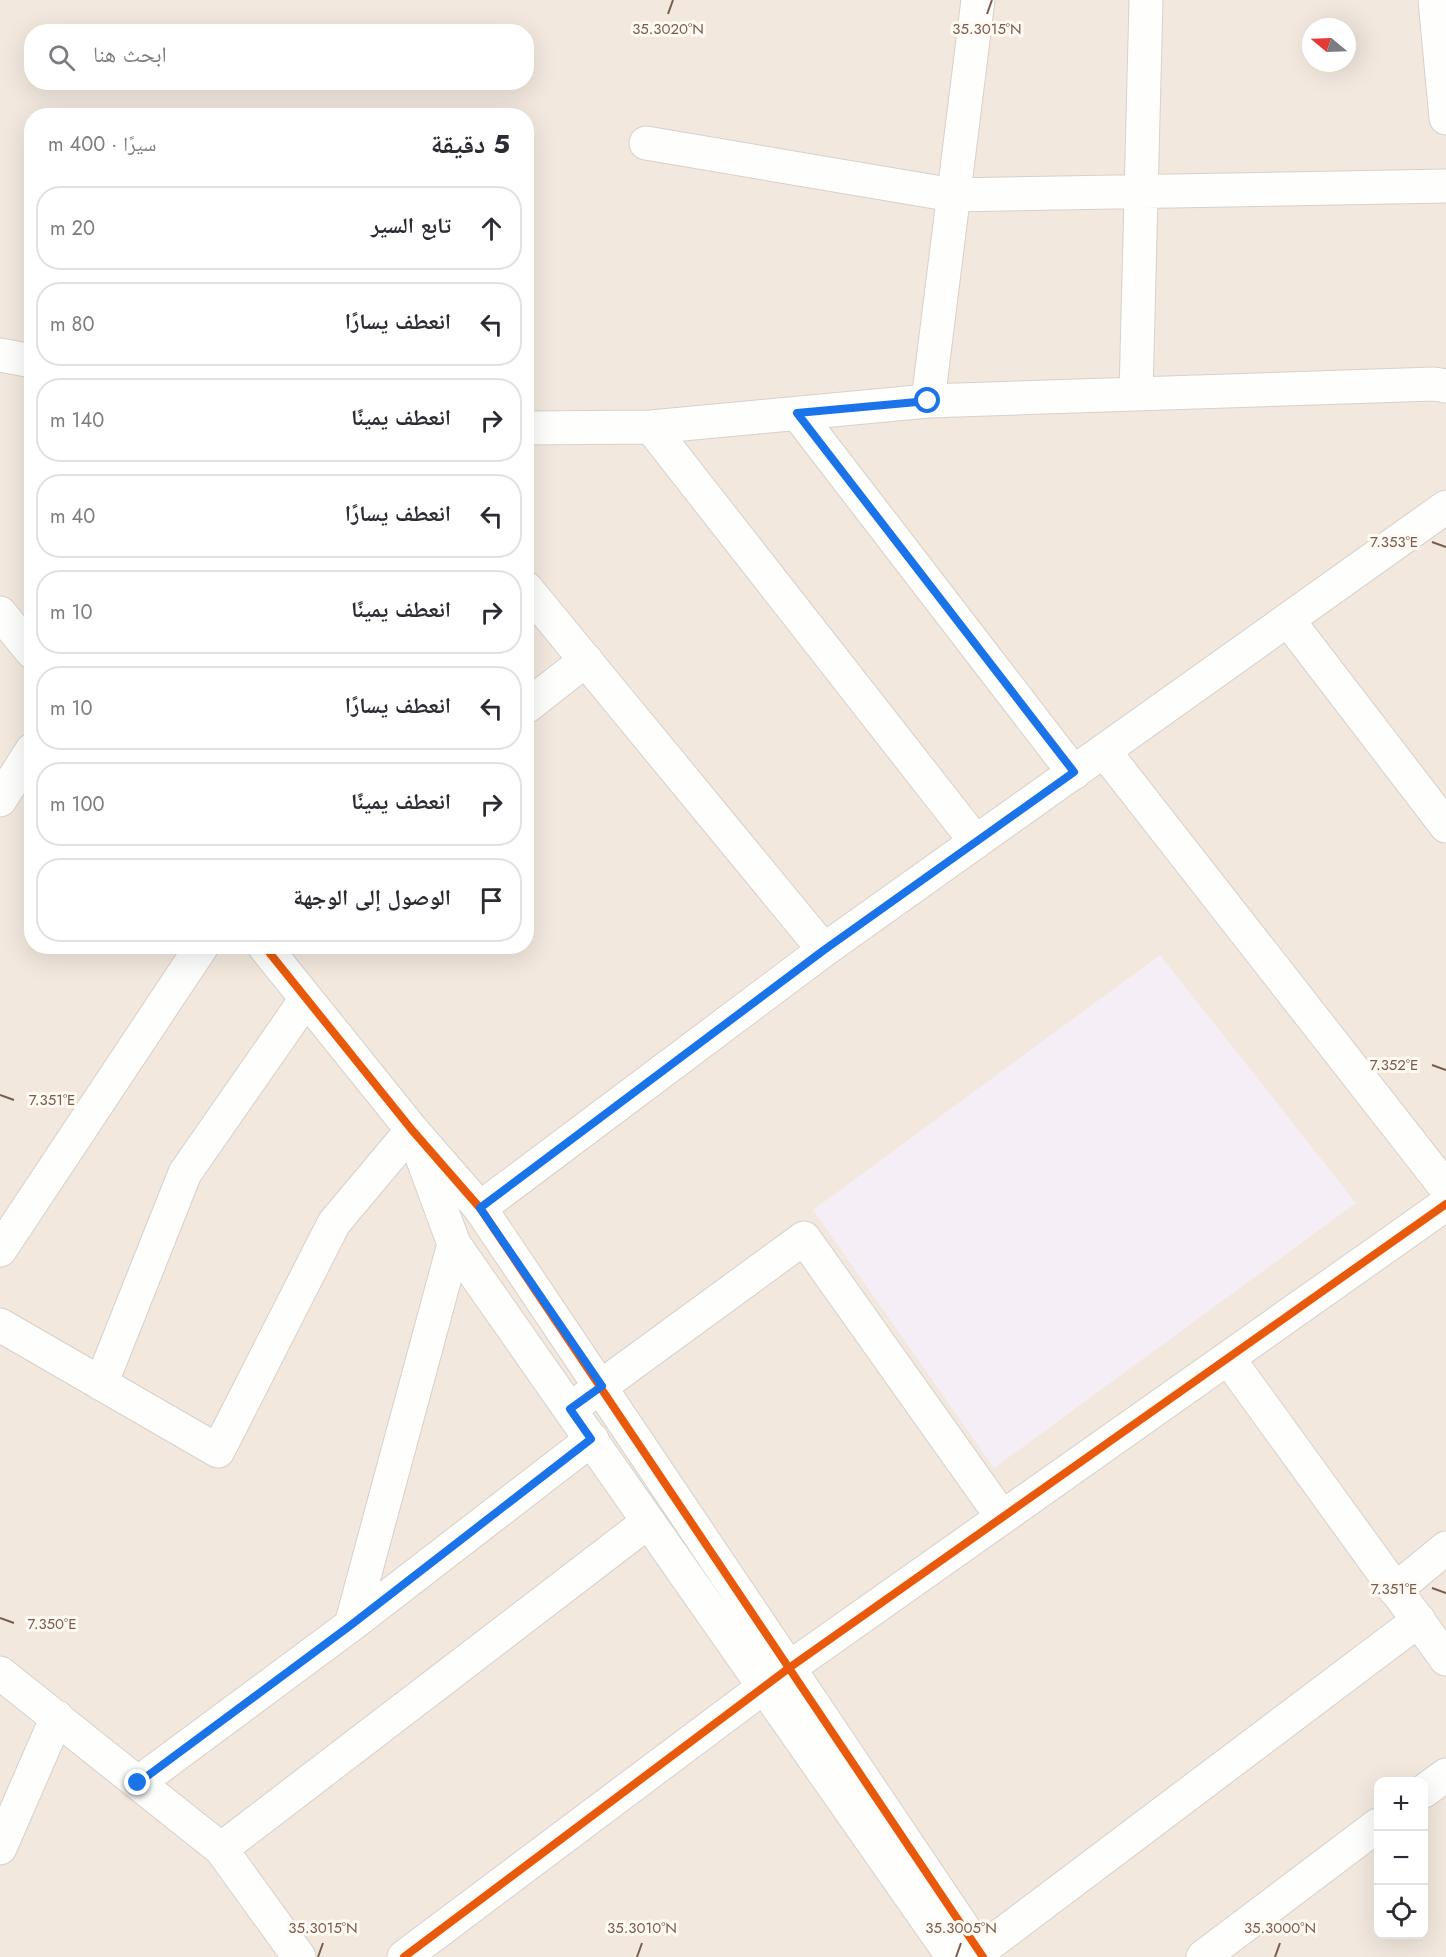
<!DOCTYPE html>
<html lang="ar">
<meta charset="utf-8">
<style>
body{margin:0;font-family:Jost,"Noto Naskh Arabic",sans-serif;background:#f7f7f7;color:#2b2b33;direction:rtl}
.controls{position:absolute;right:18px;bottom:18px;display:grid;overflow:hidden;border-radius:12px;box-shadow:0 6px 24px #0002}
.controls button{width:54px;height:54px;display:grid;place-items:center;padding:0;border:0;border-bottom:2px solid #e1e1e2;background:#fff;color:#2b2b33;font:30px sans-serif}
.compass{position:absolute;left:1302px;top:18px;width:54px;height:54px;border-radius:50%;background:#fff;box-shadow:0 6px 24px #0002;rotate:289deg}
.stop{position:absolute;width:18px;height:18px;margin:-14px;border:4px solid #1a73e8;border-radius:50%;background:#fff}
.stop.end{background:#1a73e8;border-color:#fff;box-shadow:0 2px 6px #0008}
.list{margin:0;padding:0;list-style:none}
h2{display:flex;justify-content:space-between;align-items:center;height:78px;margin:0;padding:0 24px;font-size:26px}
h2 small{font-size:20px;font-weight:400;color:#7c7c81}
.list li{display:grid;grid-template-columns:39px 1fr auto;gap:18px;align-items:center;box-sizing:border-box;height:84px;margin:0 12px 12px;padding:0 12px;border:2px solid #e1e1e2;border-radius:24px}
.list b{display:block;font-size:22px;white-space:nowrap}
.list em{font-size:20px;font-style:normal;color:#7c7c81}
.icon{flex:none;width:33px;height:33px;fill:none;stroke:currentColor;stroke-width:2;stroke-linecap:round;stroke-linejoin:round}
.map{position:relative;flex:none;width:1446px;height:1957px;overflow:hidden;direction:ltr}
.search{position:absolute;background:#fff;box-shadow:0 6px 24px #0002;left:24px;top:24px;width:510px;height:66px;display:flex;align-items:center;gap:15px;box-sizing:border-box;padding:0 21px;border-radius:24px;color:#7c7c81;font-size:22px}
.panel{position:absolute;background:#fff;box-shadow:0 6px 24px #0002;left:24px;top:108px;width:510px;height:846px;border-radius:24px;direction:rtl}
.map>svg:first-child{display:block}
.residential{fill:#f2e8de;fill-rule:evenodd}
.education{fill:#f6eef6}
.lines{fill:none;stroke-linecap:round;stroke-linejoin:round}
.minor-casing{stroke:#d7d1cb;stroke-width:35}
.tertiary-casing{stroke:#d7d1cb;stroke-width:35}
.minor{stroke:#fefefd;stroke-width:33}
.tertiary{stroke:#fefefd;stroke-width:33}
.cycleway-casing{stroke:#fffaf3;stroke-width:11}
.cycleway{stroke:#e8590c;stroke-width:8}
.route{stroke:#1a73e8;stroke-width:8}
.ticks{fill:none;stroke:#7a5c4d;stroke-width:2}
.ticks-label{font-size:15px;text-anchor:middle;fill:#7a5c4d;stroke:#fffaf3;stroke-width:6;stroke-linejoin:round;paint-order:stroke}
</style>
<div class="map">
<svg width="1446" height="1957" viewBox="0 0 1446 1957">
<rect width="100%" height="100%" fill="#f9f5f0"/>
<path class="residential" d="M0,0H1446V1957H0ZM1311,27H1347V63H1311ZM32,32H526V82H32ZM32,116H526V946H32ZM1378,1782H1424V1934H1378Z"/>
<path class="education" d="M1160,955L1356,1203L994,1468L813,1210Z"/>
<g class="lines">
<defs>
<path id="minor" d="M1435,0L1446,118
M646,143L953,195L1446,186
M0,355L32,361
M1136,394L1146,0
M928,401L978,0
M797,413L1074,773
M651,427L976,842
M526,428L651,427L928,401L1434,384L1446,386
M526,588L824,950
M1288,620L1446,826
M526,707L586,660
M1104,751L1446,1188
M0,800L32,750
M480,1208L824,950L1446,507
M0,1250L202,946
M0,1325L218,1451L334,1223L412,1130
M1228,1358L1446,1659
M101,1384L185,1173L306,999
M570,1409L804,1238L1002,1517
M1395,1590L1446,1548
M351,1625L454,1244
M0,1673L221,1849L299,1957
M138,1783L351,1625L592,1439
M1424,1791L1446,1775
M0,1848L57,1717
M221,1849L648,1522
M404,1957L789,1668L1446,1204
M972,1957L1419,1620
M1203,1957L1378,1825"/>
<path id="tertiary" d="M0,613L32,652
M264,946L412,1130L480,1208L983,1957
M419,1149L454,1244L953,1957"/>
</defs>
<use href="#minor" class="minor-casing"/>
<use href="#tertiary" class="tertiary-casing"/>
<use href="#minor" class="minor"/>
<use href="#tertiary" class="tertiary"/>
<defs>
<path id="cycleway" d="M264,946L412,1130L480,1208L983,1957
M404,1957L789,1668L1446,1204"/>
</defs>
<use href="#cycleway" class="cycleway-casing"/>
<use href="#cycleway" class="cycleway"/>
</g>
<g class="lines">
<path class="route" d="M138,1783L351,1625L591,1439L570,1409L602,1386L480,1208L824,950L1074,772L797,413L928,401"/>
</g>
<path class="ticks" d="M668,14L673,0M987,14L992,0M1432,542L1446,547M1432,1065L1446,1070M0,1095L14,1100M1432,1588L1446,1593M0,1618L14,1623M318,1957L323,1943M637,1957L642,1943M956,1957L961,1943M1275,1957L1280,1943"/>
<g class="ticks-label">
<text x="668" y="34">35.3020°N</text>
<text x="987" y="34">35.3015°N</text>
<text x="1394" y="547">7.353°E</text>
<text x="1394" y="1070">7.352°E</text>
<text x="52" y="1105">7.351°E</text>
<text x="1394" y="1594">7.351°E</text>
<text x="52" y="1629">7.350°E</text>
<text x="323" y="1933">35.3015°N</text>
<text x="642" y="1933">35.3010°N</text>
<text x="961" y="1933">35.3005°N</text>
<text x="1280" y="1933">35.3000°N</text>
</g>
</svg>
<div class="controls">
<button>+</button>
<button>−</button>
<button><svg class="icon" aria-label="locate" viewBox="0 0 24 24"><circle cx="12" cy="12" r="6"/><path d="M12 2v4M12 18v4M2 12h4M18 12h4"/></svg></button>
</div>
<svg class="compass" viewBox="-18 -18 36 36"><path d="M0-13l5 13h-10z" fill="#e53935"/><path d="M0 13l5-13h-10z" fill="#7c7c81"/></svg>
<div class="stop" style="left:928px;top:401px"></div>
<div class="stop end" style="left:138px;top:1783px"></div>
<div class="search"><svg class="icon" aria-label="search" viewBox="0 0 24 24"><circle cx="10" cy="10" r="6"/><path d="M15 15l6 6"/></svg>ابحث هنا</div>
<section class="panel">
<h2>5 دقيقة<small>سيرًا · 400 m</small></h2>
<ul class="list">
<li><svg class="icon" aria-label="ahead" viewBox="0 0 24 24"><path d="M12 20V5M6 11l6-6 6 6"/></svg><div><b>تابع السير</b></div><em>20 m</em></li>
<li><svg class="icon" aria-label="left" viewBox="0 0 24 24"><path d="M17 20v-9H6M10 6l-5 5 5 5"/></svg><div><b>انعطف يسارًا</b></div><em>80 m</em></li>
<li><svg class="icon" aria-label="right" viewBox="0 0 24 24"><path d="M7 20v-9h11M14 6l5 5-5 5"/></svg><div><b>انعطف يمينًا</b></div><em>140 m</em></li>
<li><svg class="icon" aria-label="left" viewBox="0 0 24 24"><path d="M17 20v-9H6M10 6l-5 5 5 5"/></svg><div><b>انعطف يسارًا</b></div><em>40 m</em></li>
<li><svg class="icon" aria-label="right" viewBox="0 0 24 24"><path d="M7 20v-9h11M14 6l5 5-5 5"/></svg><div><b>انعطف يمينًا</b></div><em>10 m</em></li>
<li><svg class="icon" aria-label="left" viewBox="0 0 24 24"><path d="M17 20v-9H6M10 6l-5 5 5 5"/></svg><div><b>انعطف يسارًا</b></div><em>10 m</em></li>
<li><svg class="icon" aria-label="right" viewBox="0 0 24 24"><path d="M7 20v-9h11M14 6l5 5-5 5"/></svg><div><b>انعطف يمينًا</b></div><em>100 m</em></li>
<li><svg class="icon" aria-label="arrive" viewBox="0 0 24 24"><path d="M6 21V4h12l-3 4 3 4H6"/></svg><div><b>الوصول إلى الوجهة</b></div></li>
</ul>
</section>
</div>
